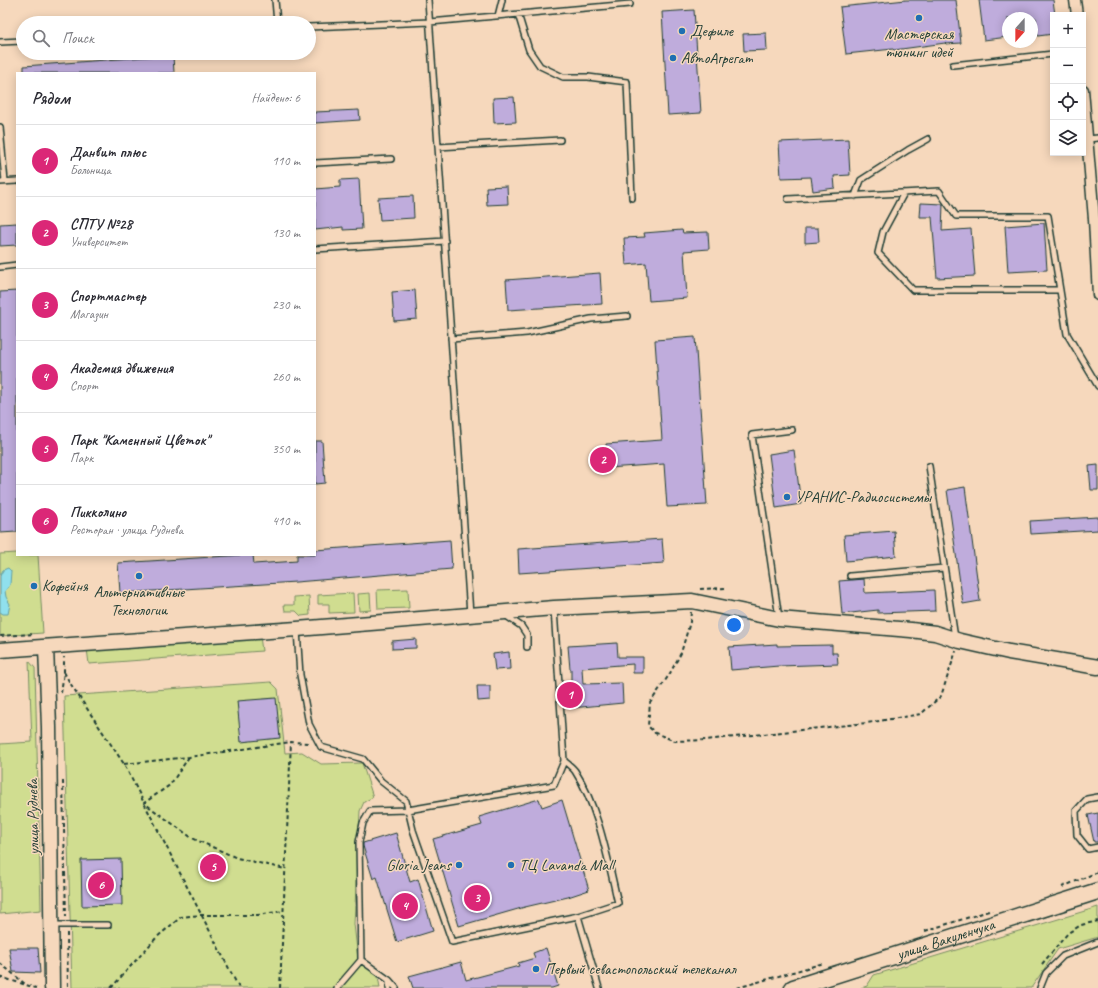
<!DOCTYPE html>
<html lang="ru">
<meta charset="utf-8">
<style>
body{margin:0;font-family:Caveat,sans-serif;background:#f7f7f7;color:#2b2b33}
.controls{position:absolute;right:12px;top:12px;display:grid;overflow:hidden;border-radius:0px;box-shadow:0 2px 10px #0003}
.controls button{width:36px;height:36px;display:grid;place-items:center;padding:0;border:0;border-bottom:1px solid #e1e1e2;background:#fff;color:#2b2b33;font:20px sans-serif}
.compass{position:absolute;left:1002px;top:12px;width:36px;height:36px;border-radius:50%;background:#fff;box-shadow:0 2px 10px #0003;rotate:201deg}
.you{position:absolute;left:734px;top:625px;width:14px;height:14px;margin:-10px;border:3px solid #fff;border-radius:50%;background:#1a73e8;box-shadow:0 0 0 6px #1a73e833}
.badge{display:grid;place-items:center;width:26px;height:26px;border-radius:50%;background:#db2777;color:#fff;font-size:13px;font-weight:700}
.pin{position:absolute;translate:-50% -50%;border:2px solid #fff;box-shadow:0 1px 4px #0006}
.list{margin:0;padding:0;list-style:none}
h2{display:flex;justify-content:space-between;align-items:center;height:52px;margin:0;padding:0 16px;font-size:17px}
h2 small{font-size:13px;font-weight:400;color:#7c7c81}
.list li{display:grid;grid-template-columns:26px 1fr auto;gap:12px;align-items:center;box-sizing:border-box;height:72px;padding:0 16px;border-top:1px solid #e1e1e2}
.list b{display:block;font-size:15px;white-space:nowrap}
.list p{margin:0;font-size:13px;white-space:nowrap;color:#7c7c81}
.list em{font-size:13px;font-style:normal;color:#7c7c81}
.icon{flex:none;width:22px;height:22px;fill:none;stroke:currentColor;stroke-width:2;stroke-linecap:round;stroke-linejoin:round}
.map{position:relative;flex:none;width:1098px;height:988px;overflow:hidden}
.search{position:absolute;background:#fff;box-shadow:0 2px 10px #0003;left:16px;top:16px;width:300px;height:44px;display:flex;align-items:center;gap:10px;box-sizing:border-box;padding:0 14px;border-radius:22px;color:#7c7c81;font-size:15px}
.panel{position:absolute;background:#fff;box-shadow:0 2px 10px #0003;left:16px;top:72px;width:300px;height:484px;border-radius:0px}
.map>svg:first-child{display:block}
.green{fill:#d0dd90;stroke:#788d62}
.water{fill:#90e0ed;stroke:#639fa3}
.building{fill:#bfacdc;stroke:#1f3d34}
.lines{fill:none;stroke-linecap:round;stroke-linejoin:round}
.lane-casing{stroke:#1f3d34;stroke-width:8}
.street-casing{stroke:#1f3d34;stroke-width:13}
.secondary-casing{stroke:#1f3d34;stroke-width:17}
.primary-casing{stroke:#1f3d34;stroke-width:19}
.path{stroke:#1f3d34;stroke-width:2;stroke-dasharray:4 3;stroke-linecap:butt}
.lane{stroke:#f6d8bc;stroke-width:5}
.street{stroke:#f6d8bc;stroke-width:10}
.secondary{stroke:#f6d8bc;stroke-width:14}
.primary{stroke:#f6d8bc;stroke-width:16}
.poi-dot{fill:#1f6fb2;stroke:#f6d8bc;stroke-width:1.5}
.labels{text-anchor:middle;dominant-baseline:central;stroke-width:3;stroke-linejoin:round;paint-order:stroke}
.poi-label{font-size:16px;fill:#1f3d34;stroke:#f6d8bc;text-anchor:start}
.street-label{font-size:16px;fill:#1f3d34;stroke:#f6d8bc}
</style>
<div class="map">
<svg width="1098" height="988" viewBox="0 0 1098 988">
<rect width="100%" height="100%" fill="#f6d8bc"/>
<filter id="ink" filterUnits="userSpaceOnUse"><feTurbulence type="fractalNoise" baseFrequency=".025" numOctaves="2"/><feDisplacementMap in="SourceGraphic" scale="8" xChannelSelector="R" yChannelSelector="G"/><feConvolveMatrix kernelMatrix="1 2 1 2 8 2 1 2 1" color-interpolation-filters="sRGB"/></filter>
<g filter="url(#ink)">
<path class="green" d="M17,553V555H38L43,633L0,636V554Z
M408,589L409,608L378,609L377,590Z
M353,593L354,612L329,613V604H318V595Z
M370,593L371,610L359,611L358,594Z
M309,596L310,615L301,616L296,611H285L284,605H294V597Z
M260,636L262,651L89,664L87,649Z
M29,661L35,668L41,910L0,914V744L32,742Z
M271,682L278,689L285,753L302,752L321,764L362,763L373,797L364,802L360,811L354,924L358,959L378,976L380,988H72L64,696Z
M1098,907V937L1058,949L1031,988H861L867,986L874,975Z"/>
<path class="water" d="M8,568L11,571L10,585L5,591L6,597L10,604L8,614H3L0,612V576L3,570Z"/>
<path class="building" d="M906,0H956L961,43L946,44L945,43L894,50L893,49L846,54L840,7Z
M979,0H1053L1055,15H1053V34L1038,36L1036,18H1008V37L984,40Z
M694,10L701,113L668,115L662,12Z
M766,33L767,50L744,51L743,34Z
M173,55L174,73H24V66Z
M514,97L516,122L494,123L493,98Z
M359,110L360,120L315,123V112Z
M848,139L850,175L834,176L835,188L813,191L811,177L781,178L779,142Z
M359,179L362,229L343,230V227L315,230V189L340,187V180Z
M507,186L508,204L487,205L486,187Z
M413,196L414,218L380,220L378,198Z
M921,203L943,204L942,231L971,229L975,276L937,278L932,217H920Z
M17,223V245L0,246V224Z
M1044,223L1047,270L1008,272L1005,226Z
M805,228H818L819,242L805,243Z
M682,230L683,233L708,232L709,249L684,251L687,298L649,301L646,263L626,265L624,238L645,237L644,233Z
M600,273L602,304L508,310L506,280Z
M415,290L417,319L394,321L392,292Z
M17,291V532L0,533V292Z
M695,337L707,505L667,507L664,464L608,468L606,444L662,440L655,340Z
M315,441H322L325,483L315,484Z
M794,450L801,504L776,508L769,454Z
M1098,465V490H1091L1089,466Z
M965,487L980,601L963,604L947,490Z
M1098,517V530L1031,534L1030,521Z
M894,531L896,556L846,561L844,535Z
M662,539L664,563L519,573L518,549Z
M450,540L452,569L296,582L120,593L118,563L244,555H253L254,564L297,561V555H315V550Z
M864,579L865,593L934,590L935,611L878,613V610L842,614L839,581Z
M416,639V648L392,649V641Z
M617,643L618,657H643V673H633V664L582,668L583,684L622,683L623,703L571,708V669H570L568,646Z
M777,644V646L832,645V653H837L838,664L779,666L731,670L729,647Z
M509,652L510,669L495,670L493,654Z
M477,686H490V700L478,701Z
M276,698L280,738L241,742L237,701Z
M539,799L542,807L562,800L589,890L568,897L525,907L459,926L433,839L482,825L479,817Z
M1098,813V842H1094L1088,815Z
M396,833L410,882L418,879L433,931L397,942L377,877L373,879L363,846V843Z
M121,859L122,905L82,906L81,860Z
M9,948H38L40,973L13,972Z
M546,948L558,986L552,988H413L409,976L461,962L466,980L519,966L518,963L535,958L533,953Z"/>
<g class="lines">
<defs>
<path id="lane" d="M275,0L277,23
M428,0L470,614
M518,14L529,50L540,66L563,77H588L627,82L632,198
M498,16L502,0
M309,27L430,22L630,4
M0,42L23,41
M953,65L1053,54
M0,127L5,181
M1087,139L1098,138
M438,147L560,140
M315,163L391,159
M0,182L17,181
M904,193L883,232L878,253L913,290H1060
M855,196L861,180L908,150L928,139
M788,199L939,191L956,216H1048L1067,334L1098,386
M315,249L445,241
M0,267L17,265
M451,339L527,333L591,319L627,316
M929,466L955,638
M850,576L944,568
M505,615L521,626L527,635V647
M779,618L752,435L792,430
M297,630L300,675L309,724L321,747L363,759L381,781L406,801L413,830L452,942L578,916L599,988
M564,761C568,764 572,767 575,771C599,808 608,861 618,903L578,916
M1098,797L1087,799L1076,811L1077,835L1088,849L1098,847
M52,925H108
M361,960L359,842L363,823L370,811L408,810L554,785L564,761L554,609
M389,980L396,988
M337,988L361,960L389,980V988
M1040,988L1046,973L1063,956L1098,942"/>
<path id="street" d="M1075,0L1077,15
M1083,90L1094,219L1098,295"/>
<path id="secondary" d="M46,647L49,727L52,988
M0,650L297,629L554,608L692,601L779,619L911,630L935,633L960,641L1009,652L1098,667"/>
<g id="primary">
<path id="s1" d="M793,988L1098,891"/>
</g>
</defs>
<use href="#lane" class="lane-casing"/>
<use href="#street" class="street-casing"/>
<use href="#secondary" class="secondary-casing"/>
<use href="#primary" class="primary-casing"/>
<path class="path" d="M700,589L727,588
M691,612L690,622L681,653L669,675L650,703L648,726L655,733L675,741L706,740L867,723L921,714L941,696L956,651
M0,636L35,634
M64,672L70,683L124,764L239,988
M61,693L64,672V657
M189,757L170,785L144,803L192,838L237,858L285,869
M124,764L189,757L291,742
M63,781L66,917
M1062,887L1098,872
M925,931L992,910
M67,933L68,988
M0,963L25,984
M1042,964L1068,933L1081,925L1098,921
M0,977L36,988
M111,988L157,937L181,917L201,915H258L283,911
M280,988L291,742L310,743
M737,988L824,963"/>
<use href="#lane" class="lane"/>
<use href="#street" class="street"/>
<use href="#secondary" class="secondary"/>
<use href="#primary" class="primary"/>
</g>
</g>
<g class="poi-dot">
<circle cx="919" cy="18" r="4"/>
<circle cx="682" cy="31" r="4"/>
<circle cx="673" cy="58" r="4"/>
<circle cx="787" cy="497" r="4"/>
<circle cx="139" cy="576" r="4"/>
<circle cx="34" cy="586" r="4"/>
<circle cx="459" cy="865" r="4"/>
<circle cx="511" cy="865" r="4"/>
<circle cx="536" cy="969" r="4"/>
</g>
<g class="labels">
<g class="poi-label">
<text x="690" y="31">Дефиле</text>
<text x="919" y="34" text-anchor="middle">Мастерская<tspan x="919" dy="18">тюнинг идей</tspan></text>
<text x="681" y="58">АвтоАгрегат</text>
<text x="795" y="497">УРАНИС-Радиосистемы</text>
<text x="42" y="586">Кофейня</text>
<text x="139" y="592" text-anchor="middle">Альтернативные<tspan x="139" dy="18">Технологии</tspan></text>
<text x="451" y="865" text-anchor="end">Gloria Jeans</text>
<text x="519" y="865">ТЦ Lavanda Mall</text>
<text x="544" y="969">Первый севастопольский телеканал</text>
</g>
<g class="street-label">
<text transform="translate(33 817) rotate(-91)">улица Руднева</text>
<text stroke="none"><textPath href="#s1" startOffset="160">улица Вакуленчука</textPath></text>
</g>
</g>
</svg>
<div class="controls">
<button>+</button>
<button>−</button>
<button><svg class="icon" aria-label="locate" viewBox="0 0 24 24"><circle cx="12" cy="12" r="6"/><path d="M12 2v4M12 18v4M2 12h4M18 12h4"/></svg></button>
<button><svg class="icon" aria-label="layers" viewBox="0 0 24 24"><path d="M12 4l9 5-9 5-9-5zM3 14l9 5 9-5"/></svg></button>
</div>
<svg class="compass" viewBox="-18 -18 36 36"><path d="M0-13l5 13h-10z" fill="#e53935"/><path d="M0 13l5-13h-10z" fill="#7c7c81"/></svg>
<div class="you"></div>
<div class="pin badge" style="left:570px;top:695px">1</div>
<div class="pin badge" style="left:603px;top:460px">2</div>
<div class="pin badge" style="left:477px;top:898px">3</div>
<div class="pin badge" style="left:405px;top:906px">4</div>
<div class="pin badge" style="left:213px;top:867px">5</div>
<div class="pin badge" style="left:101px;top:885px">6</div>
<div class="search"><svg class="icon" aria-label="search" viewBox="0 0 24 24"><circle cx="10" cy="10" r="6"/><path d="M15 15l6 6"/></svg>Поиск</div>
<section class="panel">
<h2>Рядом<small>Найдено: 6</small></h2>
<ul class="list">
<li><span class="badge">1</span><div><b>Данвит плюс</b><p>Больница</p></div><em>110 m</em></li>
<li><span class="badge">2</span><div><b>СПТУ №28</b><p>Университет</p></div><em>130 m</em></li>
<li><span class="badge">3</span><div><b>Спортмастер</b><p>Магазин</p></div><em>230 m</em></li>
<li><span class="badge">4</span><div><b>Академия движения</b><p>Спорт</p></div><em>260 m</em></li>
<li><span class="badge">5</span><div><b>Парк &quot;Каменный Цветок&quot;</b><p>Парк</p></div><em>350 m</em></li>
<li><span class="badge">6</span><div><b>Пикколино</b><p>Ресторан · улица Руднева</p></div><em>410 m</em></li>
</ul>
</section>
</div>
